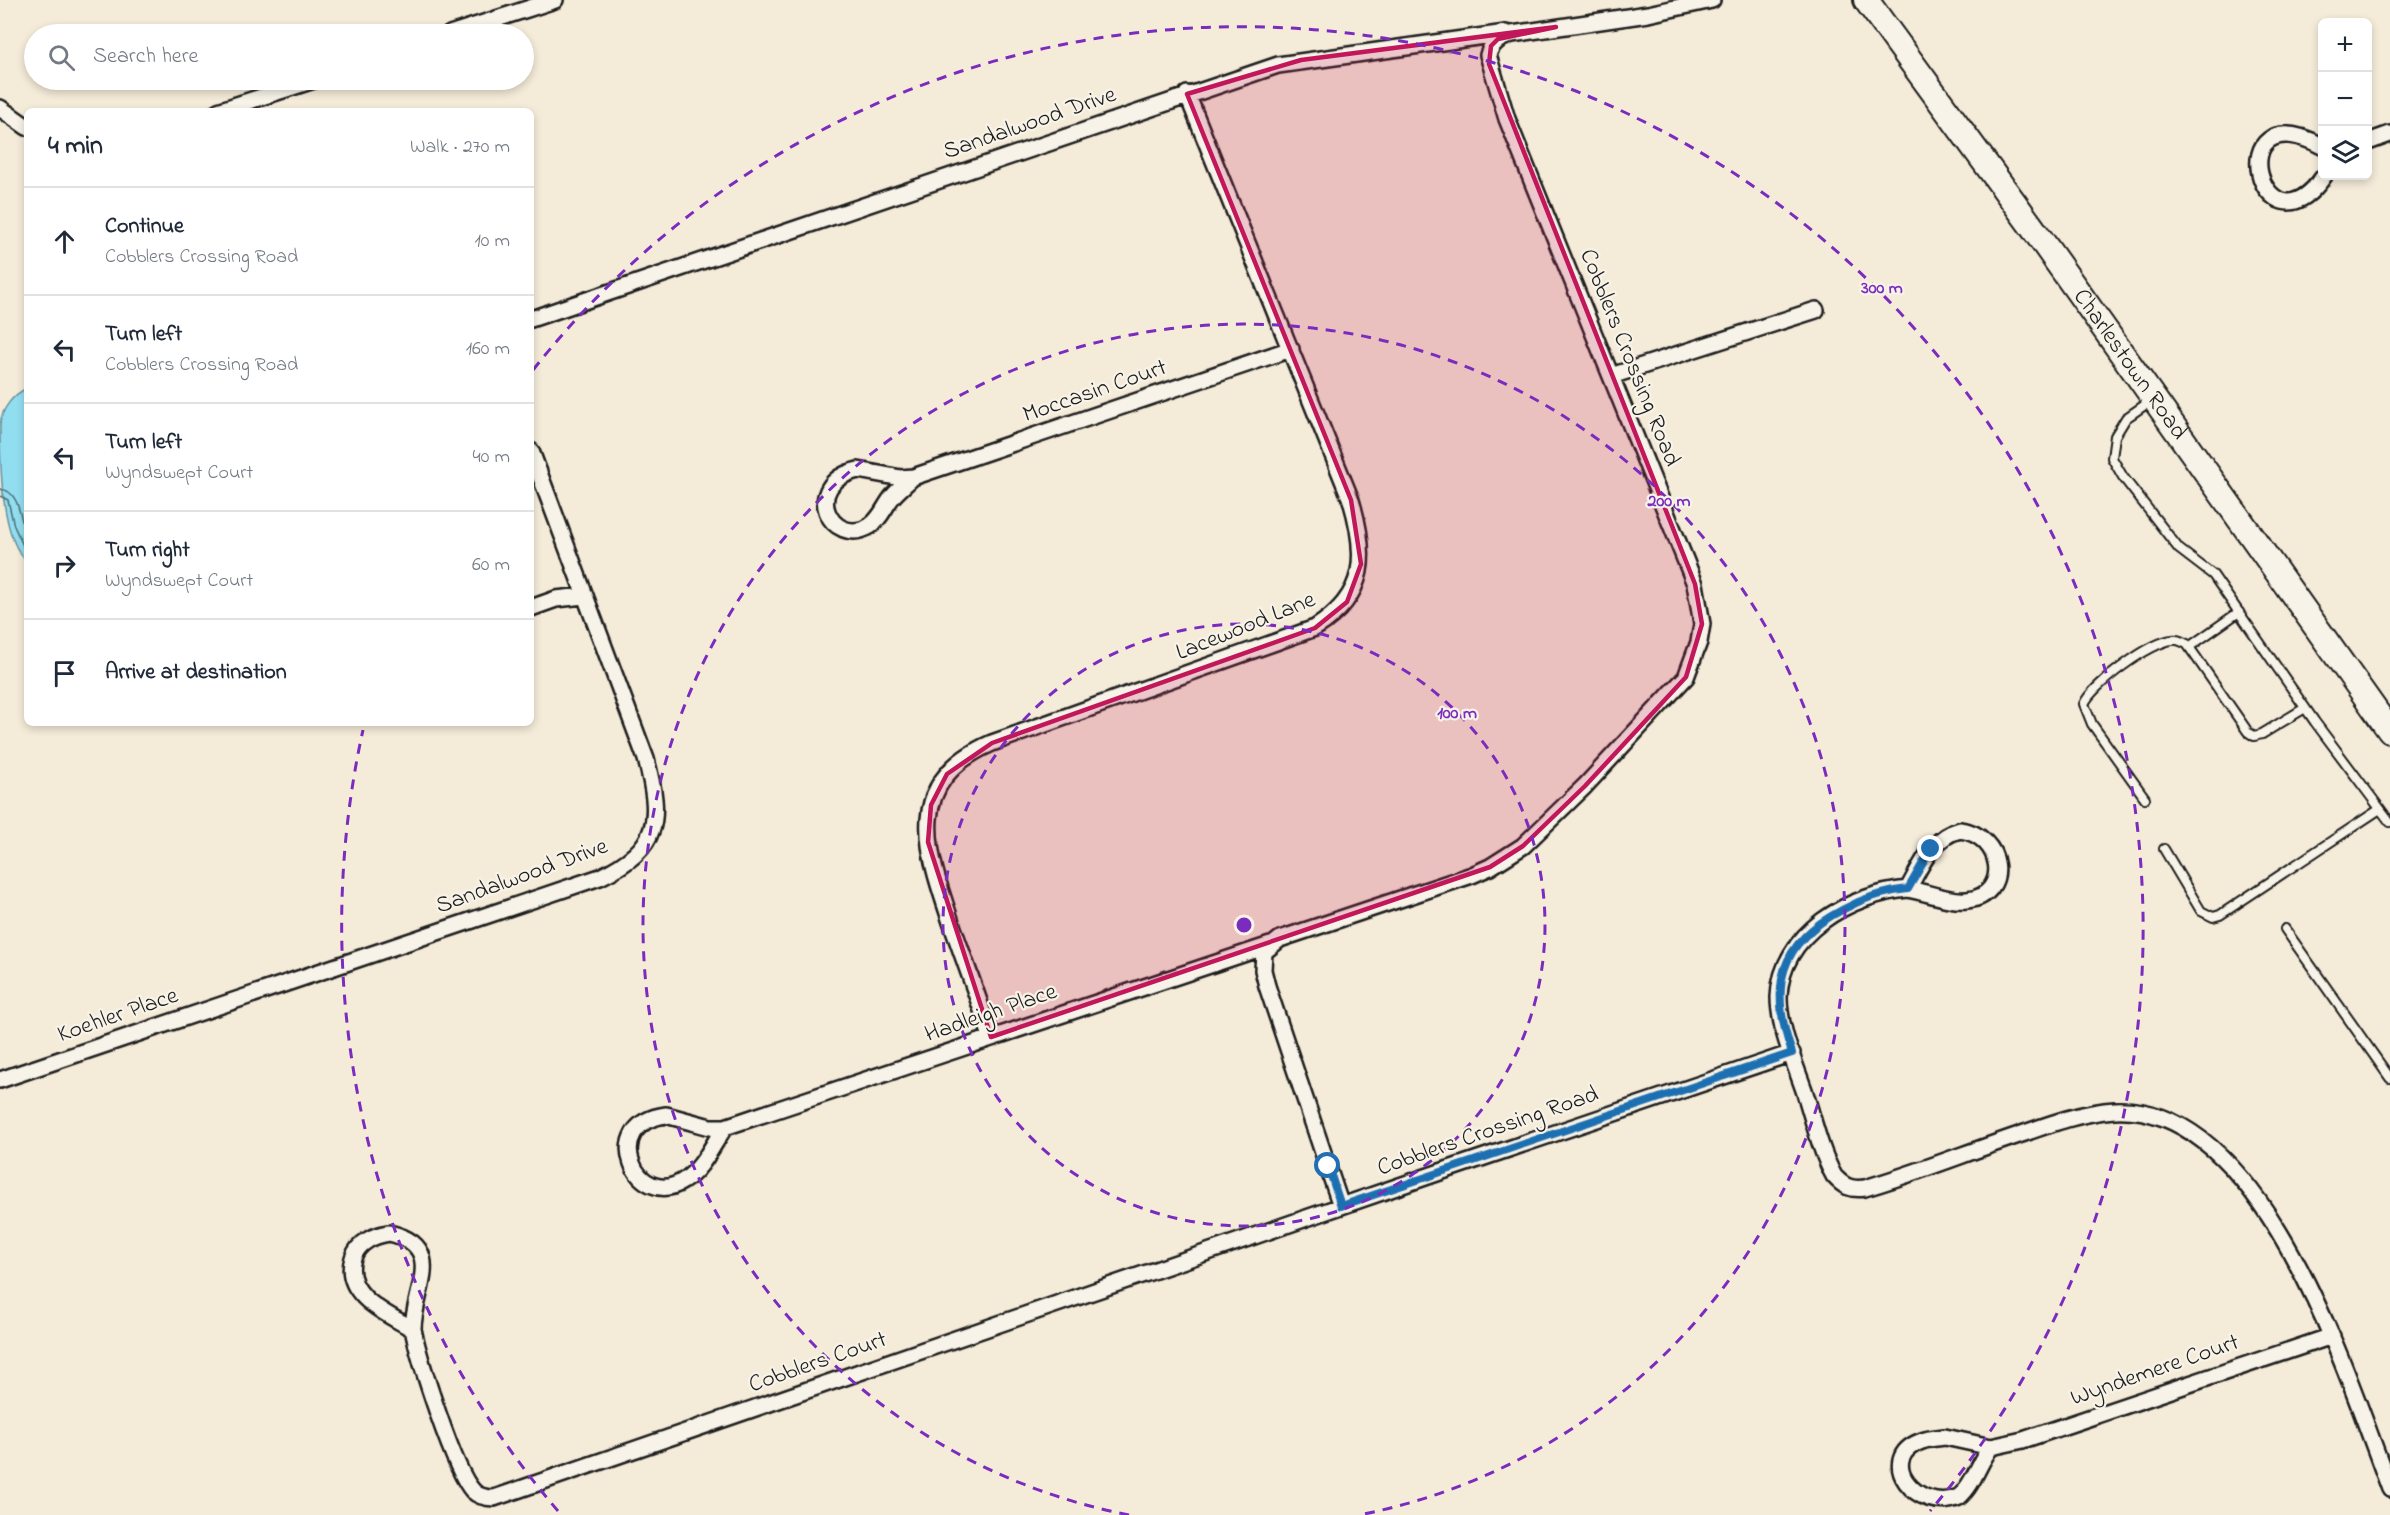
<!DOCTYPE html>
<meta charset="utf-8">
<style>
body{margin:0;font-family:"Indie Flower",sans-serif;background:#f6f6f7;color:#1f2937}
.controls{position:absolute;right:18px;top:18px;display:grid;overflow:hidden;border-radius:9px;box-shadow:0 3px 9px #0003}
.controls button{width:54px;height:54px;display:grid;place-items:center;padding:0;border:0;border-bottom:2px solid #e0e1e3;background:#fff;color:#1f2937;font:30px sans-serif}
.stop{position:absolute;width:18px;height:18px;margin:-14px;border:4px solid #1f6fb2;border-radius:50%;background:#fff}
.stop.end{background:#1f6fb2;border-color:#fff;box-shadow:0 2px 6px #0008}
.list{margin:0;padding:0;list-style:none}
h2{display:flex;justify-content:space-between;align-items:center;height:78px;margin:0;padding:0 24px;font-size:26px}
h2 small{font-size:20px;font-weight:400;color:#747a83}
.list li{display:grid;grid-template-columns:39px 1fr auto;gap:18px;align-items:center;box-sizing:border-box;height:108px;padding:0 24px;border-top:2px solid #e0e1e3}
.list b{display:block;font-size:22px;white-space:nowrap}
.list p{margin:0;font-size:20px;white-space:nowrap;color:#747a83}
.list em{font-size:20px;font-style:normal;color:#747a83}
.icon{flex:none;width:33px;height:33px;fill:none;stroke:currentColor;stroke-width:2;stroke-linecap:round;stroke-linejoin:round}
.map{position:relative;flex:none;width:2390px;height:1515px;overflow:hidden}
.search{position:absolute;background:#fff;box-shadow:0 3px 9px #0003;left:24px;top:24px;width:510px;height:66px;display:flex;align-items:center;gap:15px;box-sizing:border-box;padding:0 21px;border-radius:33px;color:#747a83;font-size:22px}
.panel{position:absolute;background:#fff;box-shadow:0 3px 9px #0003;left:24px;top:108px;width:510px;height:618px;border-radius:9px}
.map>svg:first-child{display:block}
.water{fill:#92def1;stroke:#63909c;stroke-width:1.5}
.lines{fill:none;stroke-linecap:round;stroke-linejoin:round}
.shore{stroke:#4b6a71;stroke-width:1.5}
.lane-casing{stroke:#1c1c1c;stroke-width:12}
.street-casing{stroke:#1c1c1c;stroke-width:20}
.primary-casing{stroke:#1c1c1c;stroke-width:28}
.lane{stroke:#f7f3e8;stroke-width:8}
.street{stroke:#f7f3e8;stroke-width:15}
.primary{stroke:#f7f3e8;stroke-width:24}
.route{stroke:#1f6fb2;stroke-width:8}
.marked{fill:#c2185b;fill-opacity:0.2;stroke:#c2185b;stroke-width:4.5;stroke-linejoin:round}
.ring{fill:none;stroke:#7b2cbf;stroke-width:3;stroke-dasharray:10 8}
.labels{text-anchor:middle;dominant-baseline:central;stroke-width:4.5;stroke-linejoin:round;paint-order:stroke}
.street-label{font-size:24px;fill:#1c1c1c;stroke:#f7f3e8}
.centre{fill:#7b2cbf;stroke:#f7f3e8;stroke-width:3}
.ring-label{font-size:18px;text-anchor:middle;font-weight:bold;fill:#7b2cbf;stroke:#f7f3e8;stroke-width:4.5;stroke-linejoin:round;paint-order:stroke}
</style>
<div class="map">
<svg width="2390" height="1515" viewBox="0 0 2390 1515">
<rect width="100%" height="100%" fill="#f5ebd9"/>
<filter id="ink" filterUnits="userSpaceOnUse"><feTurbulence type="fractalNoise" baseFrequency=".0167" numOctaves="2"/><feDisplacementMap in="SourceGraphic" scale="12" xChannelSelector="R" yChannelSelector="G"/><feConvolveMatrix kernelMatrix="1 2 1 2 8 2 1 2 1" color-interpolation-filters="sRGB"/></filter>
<g filter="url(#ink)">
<path class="water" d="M27,388V561C0,539 0,457 0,424C2,408 13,395 27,388Z"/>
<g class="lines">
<path class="shore" d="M0,489C21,490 20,523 27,539
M0,496L8,500L14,526L27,554"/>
<defs>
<path id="lane" d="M2152,400L2126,418L2115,436L2112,458L2123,477L2179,549L2213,575L2315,722L2390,822
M2189,647L2239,612
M2145,798L2092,724L2084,704C2092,685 2152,641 2173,640C2178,639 2182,642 2187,644L2248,732L2254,736L2262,734L2305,708
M2164,849L2201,911L2213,917L2220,915L2380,809
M2285,929L2390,1078"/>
<path id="street" d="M450,34L555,0
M0,108L27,127
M218,111L314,80
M2368,142L2390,134
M2322,146C2216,91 2262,265 2324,176
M531,319L1278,65L1506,33
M1611,376L1816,310
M858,470L901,478L913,477C905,485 896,491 890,500C883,510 880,519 870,526C831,549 799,484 858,470Z
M913,477L1291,349
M531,608L556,599L584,596
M1960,830C2003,835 2012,895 1967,900C1948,902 1927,892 1908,889C1921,866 1932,837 1960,830Z
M1908,889C1850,894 1781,933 1779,997C1779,1028 1794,1061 1804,1090C1813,1118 1820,1150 1834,1176C1843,1186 1850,1190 1865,1188C1917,1173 1968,1152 2019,1135C2050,1124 2083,1112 2115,1110C2264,1103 2348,1379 2390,1489
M991,1037C979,1000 965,962 952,925C927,851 902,782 992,743L1315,628C1368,595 1367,554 1351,500L1187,94
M0,1080L600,877C660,848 662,820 646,759L531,451
M666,1115L710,1127H725C712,1145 703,1169 683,1181C637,1211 598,1124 666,1115Z
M725,1127L1270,945
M1341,1206L1267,986L1263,970L1264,952L1280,939L1472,875L1490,867L1523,846L1585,786L1686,677L1699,642L1702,624L1695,584L1507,119L1488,55C1492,42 1499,39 1512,34L1648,14L1712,0
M389,1233C448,1246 413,1291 413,1329C387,1314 342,1295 353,1258C358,1242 375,1235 389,1233Z
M413,1329C419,1359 454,1471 473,1491C479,1497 486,1498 494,1498L1443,1171L1792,1053
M1945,1437L1991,1447C1979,1462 1974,1484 1959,1497C1917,1515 1873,1458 1922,1441C1929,1438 1938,1438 1945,1437Z
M1991,1447L2023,1440L2332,1336"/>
<g id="primary">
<path id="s1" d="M1866,0L2032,227L2390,731"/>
</g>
</defs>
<use href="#lane" class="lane-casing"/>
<use href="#street" class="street-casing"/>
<use href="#primary" class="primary-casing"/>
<use href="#lane" class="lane"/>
<use href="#street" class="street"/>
<use href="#primary" class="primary"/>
</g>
</g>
<g class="lines" filter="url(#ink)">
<path class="route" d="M1328,1166L1341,1206L1792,1053C1769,988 1778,943 1842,910C1862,899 1885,891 1908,889L1931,849"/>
</g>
<path class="marked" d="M1556,27L1498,39L1491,46L1489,64L1695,584L1702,624L1686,677L1585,786L1523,846L1490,867L991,1037L928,842L931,805L947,774L992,743L1315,628L1347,602L1361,564L1351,500L1187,94L1301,60Z"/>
<g class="ring">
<circle cx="1244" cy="925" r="301"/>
<path d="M1129 1515A601 601 0 1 1 1359 1515"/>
<path d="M558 1511A902 902 0 0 1 363 730M533 370A902 902 0 1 1 1930 1511"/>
</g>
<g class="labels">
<g class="street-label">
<text transform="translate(1030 124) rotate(-19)">Sandalwood Drive</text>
<text transform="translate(1629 358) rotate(68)">Cobblers Crossing Road</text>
<text stroke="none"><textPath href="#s1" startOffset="450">Charlestown Road</textPath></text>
<text transform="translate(1095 392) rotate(-19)">Moccasin Court</text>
<text transform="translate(1246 627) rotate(-22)">Lacewood Lane</text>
<text transform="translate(522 877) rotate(-20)">Sandalwood Drive</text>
<text transform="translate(991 1014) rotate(-19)">Hadleigh Place</text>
<text transform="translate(118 1016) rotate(-19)">Koehler Place</text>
<text transform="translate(1488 1132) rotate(-19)">Cobblers Crossing Road</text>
<text transform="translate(818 1363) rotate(-19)">Cobblers Court</text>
<text transform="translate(2155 1371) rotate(-19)">Wyndemere Court</text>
</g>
</g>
<circle cx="1244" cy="925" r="9" class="centre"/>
<g class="ring-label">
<text x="1882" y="293">300 m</text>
<text x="1669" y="506">200 m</text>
<text x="1457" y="718">100 m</text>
</g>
</svg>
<div class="controls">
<button>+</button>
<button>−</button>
<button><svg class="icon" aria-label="layers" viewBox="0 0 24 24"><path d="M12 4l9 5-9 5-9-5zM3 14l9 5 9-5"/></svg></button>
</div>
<div class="stop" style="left:1328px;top:1166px"></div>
<div class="stop end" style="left:1931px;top:849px"></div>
<div class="search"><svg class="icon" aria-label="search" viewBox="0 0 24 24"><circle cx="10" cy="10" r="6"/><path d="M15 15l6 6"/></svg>Search here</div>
<section class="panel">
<h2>4 min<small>Walk · 270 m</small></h2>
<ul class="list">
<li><svg class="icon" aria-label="ahead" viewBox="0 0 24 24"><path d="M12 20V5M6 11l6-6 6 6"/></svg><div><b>Continue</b><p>Cobblers Crossing Road</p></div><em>10 m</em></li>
<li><svg class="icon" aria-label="left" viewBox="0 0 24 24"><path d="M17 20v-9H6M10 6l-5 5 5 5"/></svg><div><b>Turn left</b><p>Cobblers Crossing Road</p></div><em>160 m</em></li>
<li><svg class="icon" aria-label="left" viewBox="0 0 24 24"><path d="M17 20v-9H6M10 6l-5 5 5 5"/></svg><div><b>Turn left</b><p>Wyndswept Court</p></div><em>40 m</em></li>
<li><svg class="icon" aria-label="right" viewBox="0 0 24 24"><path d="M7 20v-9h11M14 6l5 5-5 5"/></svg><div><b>Turn right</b><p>Wyndswept Court</p></div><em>60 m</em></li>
<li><svg class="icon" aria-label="arrive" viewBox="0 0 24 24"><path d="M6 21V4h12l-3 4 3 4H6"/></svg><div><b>Arrive at destination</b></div></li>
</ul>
</section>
</div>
